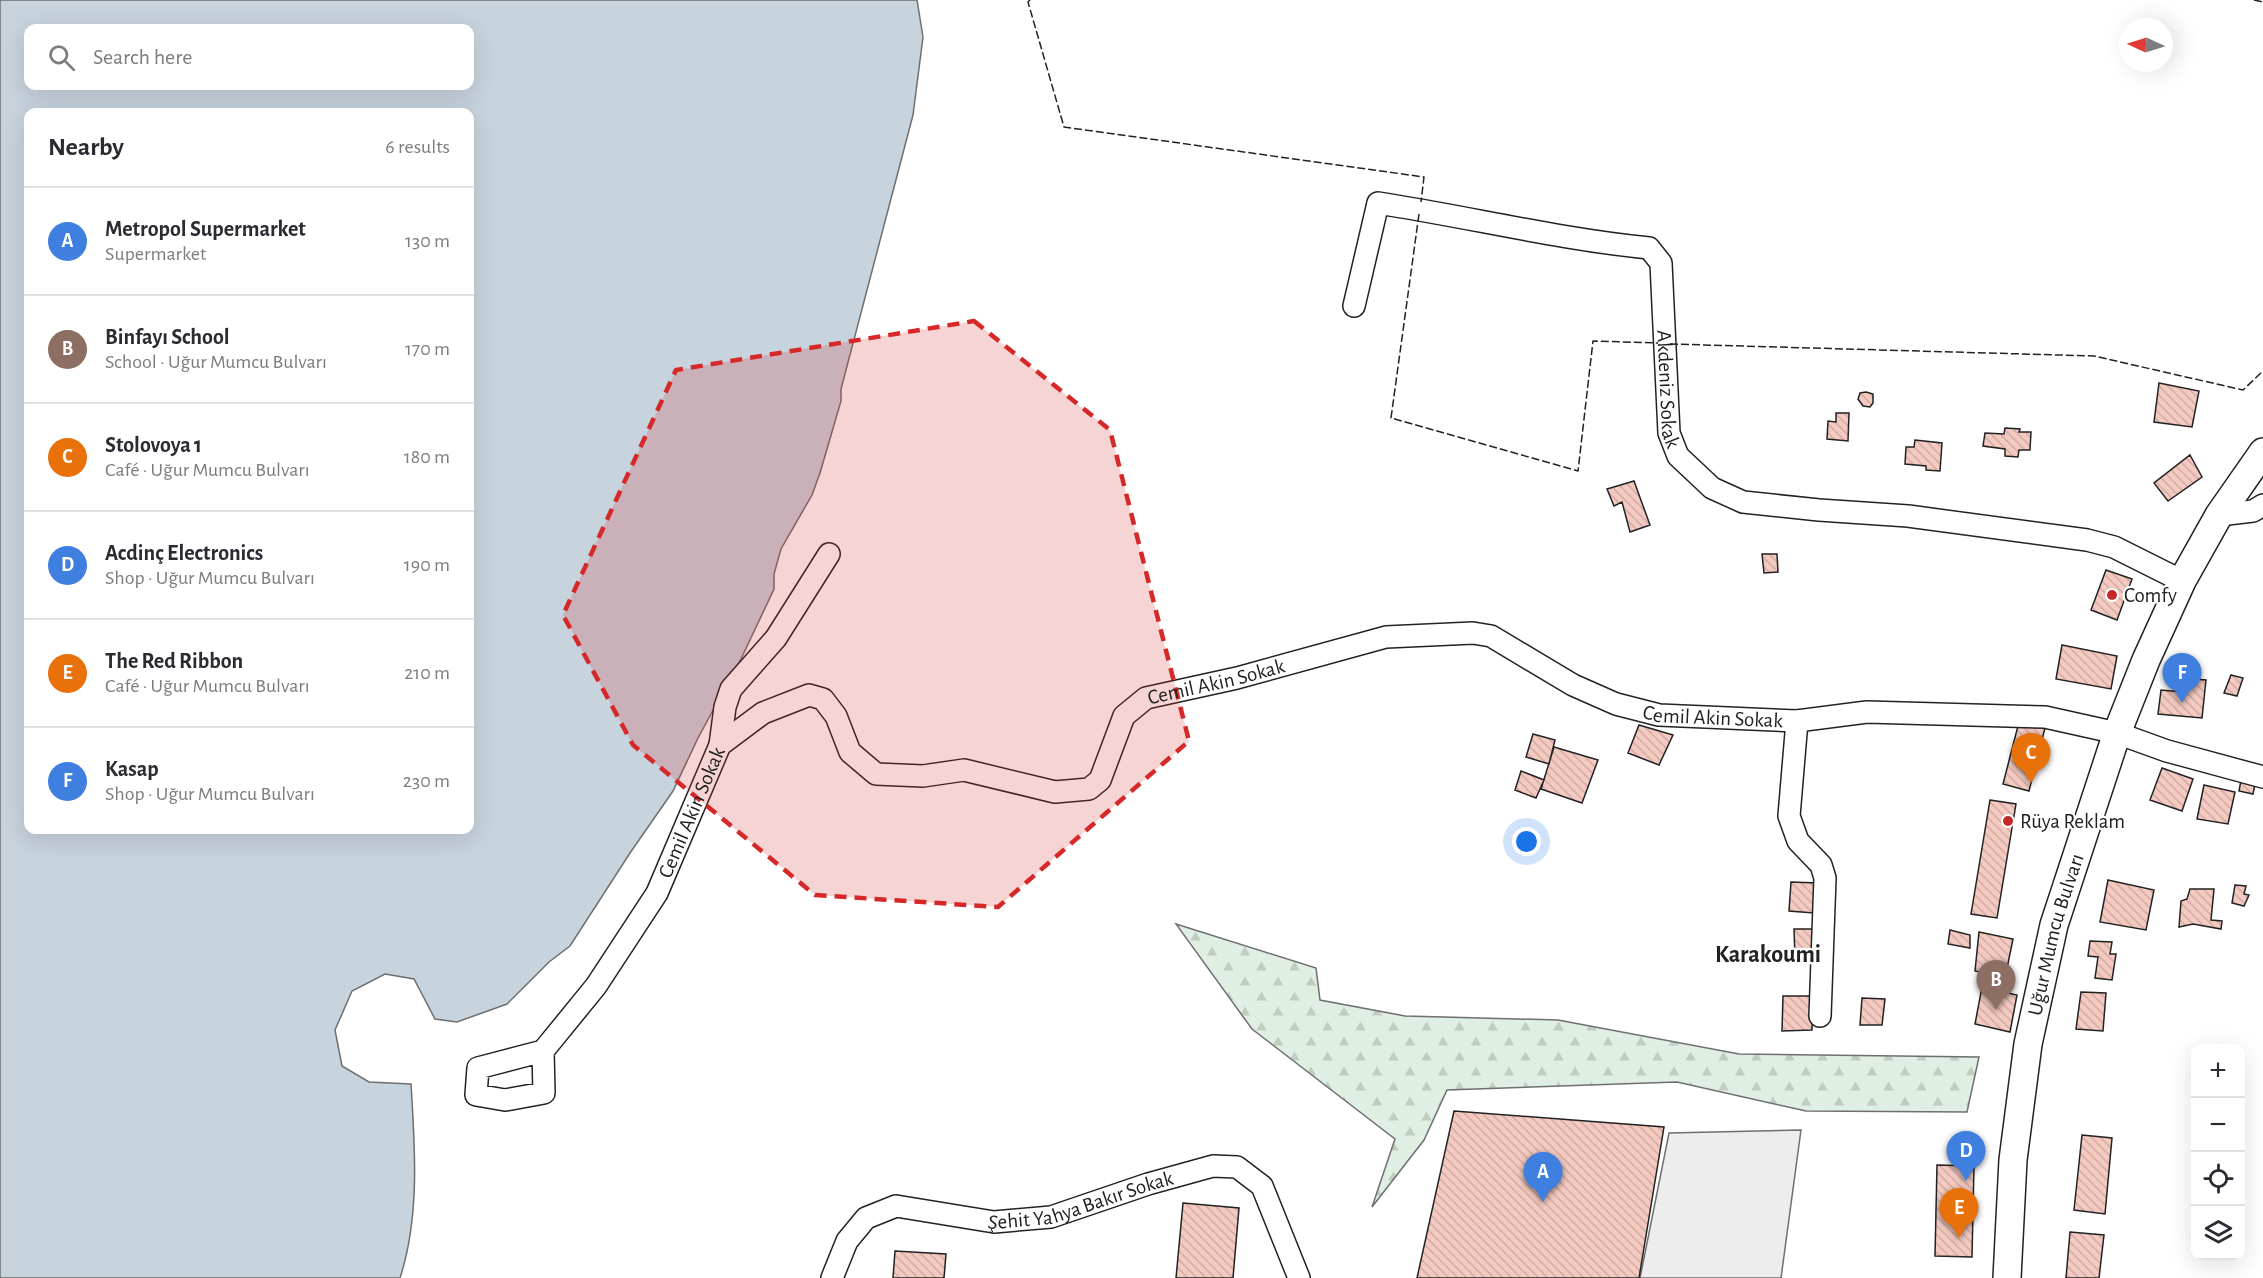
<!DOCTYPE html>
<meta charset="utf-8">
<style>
body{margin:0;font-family:"Alegreya Sans",sans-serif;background:#f2f2f3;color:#2b2b33}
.controls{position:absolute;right:18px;bottom:18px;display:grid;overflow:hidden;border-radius:12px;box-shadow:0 6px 24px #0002}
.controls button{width:54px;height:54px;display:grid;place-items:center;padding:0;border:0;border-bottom:2px solid #e1e1e2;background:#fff;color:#2b2b33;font:30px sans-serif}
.compass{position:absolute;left:2119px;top:18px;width:54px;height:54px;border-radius:50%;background:#fff;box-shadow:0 6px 24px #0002;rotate:274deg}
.you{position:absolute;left:1527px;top:842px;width:21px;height:21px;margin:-15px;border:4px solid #fff;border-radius:50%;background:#1a73e8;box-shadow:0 0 0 9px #1a73e833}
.badge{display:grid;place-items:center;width:39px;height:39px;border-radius:50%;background:#0b8043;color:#fff;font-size:20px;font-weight:700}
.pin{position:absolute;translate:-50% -50px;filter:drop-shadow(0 2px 3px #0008)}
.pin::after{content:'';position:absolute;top:32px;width:21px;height:18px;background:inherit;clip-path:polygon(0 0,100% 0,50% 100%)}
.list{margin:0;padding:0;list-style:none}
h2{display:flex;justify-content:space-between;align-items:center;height:78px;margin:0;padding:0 24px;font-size:26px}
h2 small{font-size:20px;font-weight:400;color:#7c7c81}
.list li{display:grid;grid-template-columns:39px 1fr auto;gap:18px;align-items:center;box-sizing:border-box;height:108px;padding:0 24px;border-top:2px solid #e1e1e2}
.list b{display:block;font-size:22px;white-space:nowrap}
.list p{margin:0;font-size:20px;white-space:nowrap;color:#7c7c81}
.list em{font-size:20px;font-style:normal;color:#7c7c81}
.icon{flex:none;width:33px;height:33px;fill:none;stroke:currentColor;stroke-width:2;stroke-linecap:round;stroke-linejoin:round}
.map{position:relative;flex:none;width:2263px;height:1278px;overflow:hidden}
.search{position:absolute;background:#fff;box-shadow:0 6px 24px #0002;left:24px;top:24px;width:450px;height:66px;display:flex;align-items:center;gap:15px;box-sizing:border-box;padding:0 21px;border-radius:12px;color:#7c7c81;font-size:22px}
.panel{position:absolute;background:#fff;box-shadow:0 6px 24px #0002;left:24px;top:108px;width:450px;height:726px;border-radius:12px}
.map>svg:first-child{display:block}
.forest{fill:url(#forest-firs);stroke:#6f6f6f;stroke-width:1.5}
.parking{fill:#ededed;stroke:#6f6f6f;stroke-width:1.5}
.water{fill:#c7d3dd;stroke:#6f6f6f;stroke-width:1.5;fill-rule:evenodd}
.building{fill:url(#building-back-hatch);stroke:#222;stroke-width:1.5}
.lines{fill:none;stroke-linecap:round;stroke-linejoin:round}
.minor-casing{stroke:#222;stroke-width:24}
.major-casing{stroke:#222;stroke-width:30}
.minor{stroke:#fff;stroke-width:21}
.major{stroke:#fff;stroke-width:27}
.fence{stroke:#222;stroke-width:1.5;stroke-dasharray:8 3;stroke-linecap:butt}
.marked{fill:#d62828;fill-opacity:0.2;stroke:#d62828;stroke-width:4.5;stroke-dasharray:12 8;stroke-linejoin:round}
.poi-dot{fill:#c62828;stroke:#fff;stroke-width:2}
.labels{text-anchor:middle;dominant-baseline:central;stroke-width:4.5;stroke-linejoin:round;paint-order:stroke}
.street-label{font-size:21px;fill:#222;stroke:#fff}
.poi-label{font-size:21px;fill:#222;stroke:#fff;text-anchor:start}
.quarter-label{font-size:24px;font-weight:bold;fill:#222;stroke:#fff}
</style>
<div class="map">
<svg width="2263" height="1278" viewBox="0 0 2263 1278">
<defs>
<pattern id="forest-firs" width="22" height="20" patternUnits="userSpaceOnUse" patternTransform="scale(1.5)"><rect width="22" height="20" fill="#e0efe3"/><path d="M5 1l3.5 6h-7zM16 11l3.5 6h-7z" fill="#c0cdc2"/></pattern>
<pattern id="building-back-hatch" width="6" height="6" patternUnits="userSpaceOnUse" patternTransform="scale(1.5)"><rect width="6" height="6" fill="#f3c9c0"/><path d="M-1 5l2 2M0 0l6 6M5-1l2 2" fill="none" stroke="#d0aca5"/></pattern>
</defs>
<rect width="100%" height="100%" fill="#fff"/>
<path class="forest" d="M1176,924L1316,968L1320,1000L1405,1016L1558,1020L1739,1054L1979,1057L1967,1112L1806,1111L1677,1082L1447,1090L1424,1140L1372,1207L1395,1139L1252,1029Z"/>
<path class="parking" d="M1801,1130L1781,1278H1640L1669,1133Z"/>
<path class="water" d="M0,0H917L923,37L913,115L841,389V401L820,473L812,495L781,549L774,574V589L741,659L698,738L673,791L630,853L570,946L549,962L507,1004L457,1022L435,1019L414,979L385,974L352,991L335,1030L342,1066L369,1082L411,1084C415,1148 420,1216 400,1278H0ZM28,28H470V86H28ZM28,112H470V830H28Z"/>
<path class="building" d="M2159,383L2199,391L2192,427L2154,422Z
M1866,392L1873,394V403L1870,407L1863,406L1858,399L1860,393Z
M1836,413H1849L1848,441L1827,439L1828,421L1836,422Z
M2005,428L2020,429L2019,432H2031L2030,450H2019L2018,457L2005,456V449L1983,446L1985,433L2004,434Z
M1915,440L1942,443L1940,471L1926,470V466L1905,464L1906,447H1914Z
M2190,455L2202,477L2168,501L2154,483Z
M1634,481L1650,525L1630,532L1622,502L1614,506L1607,489Z
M1762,554H1777L1778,572L1764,573Z
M2106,570L2132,579L2117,620L2091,610Z
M2062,645L2117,656L2111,689L2056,679Z
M2231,675L2243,678L2237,696L2224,693Z
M2183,678L2206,680L2202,718L2158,714L2161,690L2182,692Z
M2019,722L2045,728L2029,791L2003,784Z
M1639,725L1673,735L1659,765L1628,753Z
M1533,734L1555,740L1549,764L1526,757Z
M1554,747L1598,760L1582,803L1541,789Z
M2162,768L2193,779L2182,811L2150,800Z
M1521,771L1544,780L1536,798L1515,790Z
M2242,775L2256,779L2253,794L2239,791Z
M2204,785L2235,792L2228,824L2197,819Z
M1990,800L2016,804L1997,918L1971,914Z
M2108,880L2154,890L2146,930L2100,922Z
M1791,882L1818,883L1814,913L1789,911Z
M2235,885L2246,886L2244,894L2249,895L2244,906L2232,903Z
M2190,889H2214L2211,920L2222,921L2221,929L2193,924L2179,927L2181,901L2187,899Z
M1794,929H1816L1815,958H1795Z
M1950,930L1970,935V948L1948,944Z
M1979,932L2013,939L2005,978L1975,971Z
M2090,941L2112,942L2110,954H2116L2112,980L2095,978L2098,957L2088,956Z
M1982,987L2017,995L2010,1032L1975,1024Z
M2081,992L2106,993L2103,1031L2076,1029Z
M1783,996H1813L1812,1030L1782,1031Z
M1862,998L1885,999L1882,1025H1860Z
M1454,1111L1664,1127L1639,1278H1417Z
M2082,1135L2112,1138L2105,1214L2074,1210Z
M1937,1165L1974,1166L1972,1257L1935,1256Z
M1183,1203L1239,1208L1233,1278H1176Z
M2070,1232L2104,1235L2099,1278H2066Z
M895,1251L946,1254L944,1278H893Z"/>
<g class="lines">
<defs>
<g id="minor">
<path id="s1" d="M1354,306L1378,203C1469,217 1558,239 1649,248L1661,263L1669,433L1678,456L1712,488L1743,502L1819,510L1908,516L2087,540L2114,547L2182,581"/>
<path d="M2219,515L2253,511L2263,505"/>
<path d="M1797,721L1789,816L1798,841L1821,865L1825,878L1820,1016"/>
<path d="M720,745L725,707L731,689L776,638L829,554"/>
<path id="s2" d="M543,1051L544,1093L505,1100L476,1095L478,1068L543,1051L596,986L657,893L720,745L763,713L809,695L823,699L836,716L850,752L876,774L923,776L964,770L1055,792L1089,789L1100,780L1124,716L1146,698L1237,678L1386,637L1473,633L1491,636L1573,685L1616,704L1659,715L1797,721L1867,712L2045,717L2117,733L2167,751L2263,777"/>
<path id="s3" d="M832,1278L847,1241L866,1218L896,1206L994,1222L1051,1217L1148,1184L1213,1166L1237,1167L1262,1186L1299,1278"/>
</g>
<g id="major">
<path id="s4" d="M2007,1278L2013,1160L2028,1044L2054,925L2117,733L2146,660L2182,581L2219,515L2263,452"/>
</g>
</defs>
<use href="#minor" class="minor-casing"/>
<use href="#major" class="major-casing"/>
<use href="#minor" class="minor"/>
<use href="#major" class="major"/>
<path class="fence" d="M1030,0L1028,2L1064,127L1424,177L1421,202
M2254,0L2263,2
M1419,214L1391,418L1578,471L1593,341L1658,343
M1670,344L2094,356L2243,390L2263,371"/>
</g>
<path class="marked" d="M974,321L1110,430L1189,741L998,907L815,895L633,745L563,615L676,370Z"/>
<g class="poi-dot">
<circle cx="2112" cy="595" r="6"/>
<circle cx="2008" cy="821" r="6"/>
</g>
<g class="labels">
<g class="street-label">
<text stroke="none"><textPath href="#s1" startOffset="526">Akdeniz Sokak</textPath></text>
<text stroke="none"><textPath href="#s2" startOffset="1172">Cemil Akin Sokak</textPath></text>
<text stroke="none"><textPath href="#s2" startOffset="1694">Cemil Akin Sokak</textPath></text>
<text stroke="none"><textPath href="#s2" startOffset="488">Cemil Akin Sokak</textPath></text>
<text stroke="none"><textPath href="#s4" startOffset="348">Uğur Mumcu Bulvarı</textPath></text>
<text stroke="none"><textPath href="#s3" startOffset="291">Şehit Yahya Bakır Sokak</textPath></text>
</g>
<g class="poi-label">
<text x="2124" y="595">Comfy</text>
<text x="2020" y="821">Rüya Reklam</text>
</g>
<g class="quarter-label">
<text x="1768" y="955">Karakoumi</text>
</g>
</g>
</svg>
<div class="controls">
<button>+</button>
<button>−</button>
<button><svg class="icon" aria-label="locate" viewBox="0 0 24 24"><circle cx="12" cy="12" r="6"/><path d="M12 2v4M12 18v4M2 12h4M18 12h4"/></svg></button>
<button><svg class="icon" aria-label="layers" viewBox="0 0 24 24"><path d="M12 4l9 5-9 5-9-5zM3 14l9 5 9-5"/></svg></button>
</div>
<svg class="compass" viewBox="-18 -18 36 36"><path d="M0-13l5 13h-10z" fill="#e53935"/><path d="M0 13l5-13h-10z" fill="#7c7c81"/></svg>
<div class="you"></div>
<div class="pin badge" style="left:1543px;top:1202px;background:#3f7fe0">A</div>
<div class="pin badge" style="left:1996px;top:1010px;background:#8d6e63">B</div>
<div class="pin badge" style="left:2031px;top:783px;background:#e8710a">C</div>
<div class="pin badge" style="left:1966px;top:1181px;background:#3f7fe0">D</div>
<div class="pin badge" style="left:1959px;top:1238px;background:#e8710a">E</div>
<div class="pin badge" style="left:2182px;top:703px;background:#3f7fe0">F</div>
<div class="search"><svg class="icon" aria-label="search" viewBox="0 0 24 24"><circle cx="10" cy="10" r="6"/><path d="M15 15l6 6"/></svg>Search here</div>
<section class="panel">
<h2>Nearby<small>6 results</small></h2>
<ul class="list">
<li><span class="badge" style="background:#3f7fe0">A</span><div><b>Metropol Supermarket</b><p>Supermarket</p></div><em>130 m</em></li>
<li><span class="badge" style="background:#8d6e63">B</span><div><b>Binfayı School</b><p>School · Uğur Mumcu Bulvarı</p></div><em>170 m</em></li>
<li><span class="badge" style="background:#e8710a">C</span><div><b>Stolovoya 1</b><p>Café · Uğur Mumcu Bulvarı</p></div><em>180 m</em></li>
<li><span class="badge" style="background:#3f7fe0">D</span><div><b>Acdinç Electronics</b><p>Shop · Uğur Mumcu Bulvarı</p></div><em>190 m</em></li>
<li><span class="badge" style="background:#e8710a">E</span><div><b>The Red Ribbon</b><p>Café · Uğur Mumcu Bulvarı</p></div><em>210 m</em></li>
<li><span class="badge" style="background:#3f7fe0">F</span><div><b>Kasap</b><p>Shop · Uğur Mumcu Bulvarı</p></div><em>230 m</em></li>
</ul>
</section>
</div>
